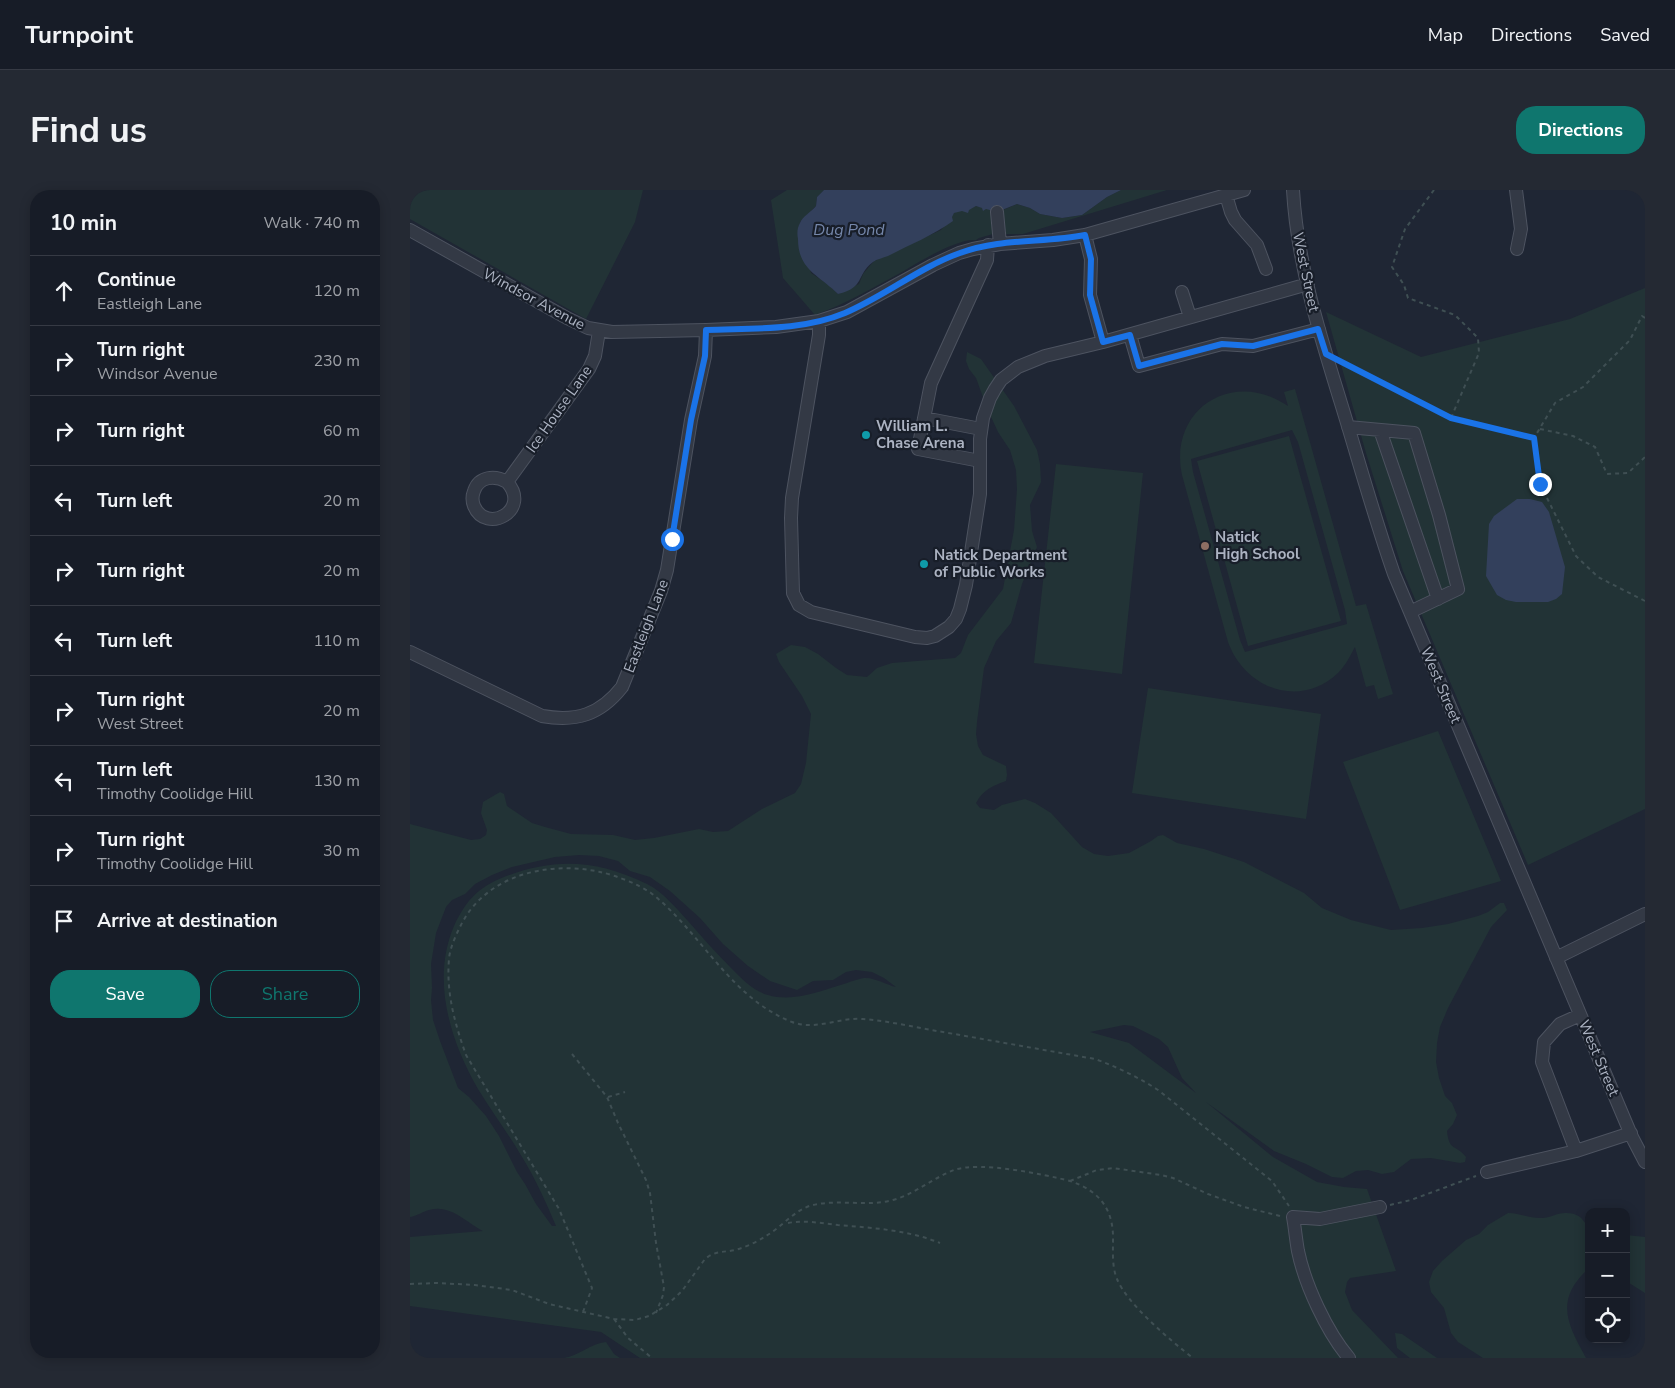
<!DOCTYPE html>
<meta charset="utf-8">
<style>
body{margin:0;font-family:"Nunito Sans",sans-serif;background:#242933;color:#f1f3f6}
.controls{position:absolute;right:15px;bottom:15px;display:grid;overflow:hidden;border-radius:10px;box-shadow:0 2px 12px #0003}
.controls button{width:45px;height:45px;display:grid;place-items:center;padding:0;border:0;border-bottom:1px solid #363a44;background:#171c27;color:#f1f3f6;font:25px sans-serif}
.stop{position:absolute;width:15px;height:15px;margin:-11px;border:4px solid #1a73e8;border-radius:50%;background:#fff}
.stop.end{background:#1a73e8;border-color:#fff;box-shadow:0 1px 5px #0008}
.list{margin:0;padding:0;list-style:none}
h2{display:flex;justify-content:space-between;align-items:center;height:65px;margin:0;padding:0 20px;font-size:21px}
h2 small{font-size:16px;font-weight:400;color:#9ea1a7}
.list li{display:grid;grid-template-columns:32px 1fr auto;gap:15px;align-items:center;box-sizing:border-box;height:70px;padding:0 20px;border-top:1px solid #363a44}
.list b{display:block;font-size:19px;white-space:nowrap}
.list p{margin:0;font-size:16px;white-space:nowrap;color:#9ea1a7}
.list em{font-size:16px;font-style:normal;color:#9ea1a7}
.actions{display:flex;gap:10px;padding:15px 20px}
.actions a{flex:1;padding:11px 0;border:1px solid #0f766e;border-radius:20px;text-align:center;font-size:18px;color:#0f766e}
.actions .main{background:#0f766e;color:#fff}
.icon{flex:none;width:28px;height:28px;fill:none;stroke:currentColor;stroke-width:2;stroke-linecap:round;stroke-linejoin:round}
.map{position:relative;flex:none;width:1235px;height:1168px;overflow:hidden;border-radius:20px}
header{display:flex;align-items:center;gap:30px;box-sizing:border-box;height:70px;padding:0 25px;background:#171c27;border-bottom:1px solid #363a44}
header strong{font-size:24px}
nav{display:flex;gap:28px;margin-inline-start:auto;font-size:18px}
.intro{display:flex;align-items:center;justify-content:space-between;box-sizing:border-box;height:120px;padding:0 30px}
h1{margin:0;font-size:35px}
.button{padding:12px 22px;border-radius:20px;background:#0f766e;color:#fff;font-size:18px;font-weight:700}
main{display:flex;gap:30px;padding:0 30px}
aside{flex:1;background:#171c27;border-radius:20px;box-shadow:0 2px 12px #0003}
.map>svg:first-child{display:block}
.green{fill:#223336;fill-rule:evenodd}
.water{fill:#33405c}
.lines{fill:none;stroke-linecap:round;stroke-linejoin:round}
.minor-casing{stroke:#4d5360;stroke-width:14}
.path{stroke:#3f4f53;stroke-width:2;stroke-dasharray:4 4;stroke-linecap:butt}
.minor{stroke:#333945;stroke-width:12}
.route{stroke:#1a73e8;stroke-width:6}
.culture-dot{fill:#0f9aa8;stroke:#181e29;stroke-width:2}
.education-dot{fill:#8d6e63;stroke:#181e29;stroke-width:2}
.labels{text-anchor:middle;dominant-baseline:central;stroke-width:4.5;stroke-linejoin:round;paint-order:stroke}
.street-label{font-size:15px;fill:#acb3c2;stroke:#181e29}
.poi-label{font-size:15px;font-weight:bold;fill:#acb3c2;stroke:#181e29;text-anchor:start}
.water-label{font-size:16px;font-style:italic;fill:#7587aa;stroke:#181e29}
</style>
<header>
<strong>Turnpoint</strong>
<nav><a>Map</a><a>Directions</a><a>Saved</a></nav>
</header>
<div class="intro"><h1>Find us</h1><a class="button">Directions</a></div>
<main>
<aside>
<h2>10 min<small>Walk · 740 m</small></h2>
<ul class="list">
<li><svg class="icon" aria-label="ahead" viewBox="0 0 24 24"><path d="M12 20V5M6 11l6-6 6 6"/></svg><div><b>Continue</b><p>Eastleigh Lane</p></div><em>120 m</em></li>
<li><svg class="icon" aria-label="right" viewBox="0 0 24 24"><path d="M7 20v-9h11M14 6l5 5-5 5"/></svg><div><b>Turn right</b><p>Windsor Avenue</p></div><em>230 m</em></li>
<li><svg class="icon" aria-label="right" viewBox="0 0 24 24"><path d="M7 20v-9h11M14 6l5 5-5 5"/></svg><div><b>Turn right</b></div><em>60 m</em></li>
<li><svg class="icon" aria-label="left" viewBox="0 0 24 24"><path d="M17 20v-9H6M10 6l-5 5 5 5"/></svg><div><b>Turn left</b></div><em>20 m</em></li>
<li><svg class="icon" aria-label="right" viewBox="0 0 24 24"><path d="M7 20v-9h11M14 6l5 5-5 5"/></svg><div><b>Turn right</b></div><em>20 m</em></li>
<li><svg class="icon" aria-label="left" viewBox="0 0 24 24"><path d="M17 20v-9H6M10 6l-5 5 5 5"/></svg><div><b>Turn left</b></div><em>110 m</em></li>
<li><svg class="icon" aria-label="right" viewBox="0 0 24 24"><path d="M7 20v-9h11M14 6l5 5-5 5"/></svg><div><b>Turn right</b><p>West Street</p></div><em>20 m</em></li>
<li><svg class="icon" aria-label="left" viewBox="0 0 24 24"><path d="M17 20v-9H6M10 6l-5 5 5 5"/></svg><div><b>Turn left</b><p>Timothy Coolidge Hill</p></div><em>130 m</em></li>
<li><svg class="icon" aria-label="right" viewBox="0 0 24 24"><path d="M7 20v-9h11M14 6l5 5-5 5"/></svg><div><b>Turn right</b><p>Timothy Coolidge Hill</p></div><em>30 m</em></li>
<li><svg class="icon" aria-label="arrive" viewBox="0 0 24 24"><path d="M6 21V4h12l-3 4 3 4H6"/></svg><div><b>Arrive at destination</b></div></li>
</ul>
<div class="actions"><a class="main">Save</a><a>Share</a></div>
</aside>
<div class="map">
<svg width="1235" height="1168" viewBox="0 0 1235 1168">
<rect width="100%" height="100%" fill="#1f2634"/>
<path class="green" d="M0,0H233L225,32L176,129L0,29Z
M377,0H414L407,7L406,16L390,32L401,83L419,95L428,104L449,94L453,84L464,71L531,40L544,23L548,21H555L566,16L582,20H593L607,14L620,18L630,24L652,28L672,25L697,7L711,0H757L613,44H583L569,48L566,50C547,48 509,72 492,82C464,97 436,114 405,125L373,88L361,10Z
M1235,98V619L1118,675L993,381L956,263L916,122L1011,167L1160,129Z
M557,162L571,169L604,216L627,260L630,274L631,292L620,315L622,341L627,357L612,394L601,433L586,451L574,478L567,532L566,544L568,556L573,565L596,576L597,585L596,591C582,596 573,600 566,613L570,618L584,620L592,615L615,609L625,613L641,623L672,657L684,664L698,666L719,663L741,651L748,646L753,645L767,653L794,659L834,672L894,703L912,718L941,730L981,740L1012,738L1038,734L1068,726L1078,722L1090,713H1094L1097,720L1081,737L1038,818L1030,837L1027,853L1026,872L1029,888L1035,906L1042,913L1047,925L1043,934L1037,941C1039,962 1046,954 1056,967L1055,972L1050,973L1021,968L1001,969L984,982L972,984L958,980L946,981L933,988L922,987L896,974L864,961L796,912L863,967L907,992L934,997L957,999L986,1081L940,1088L937,1092L935,1102L942,1120L988,1168H230L191,1142L0,1116V1047L73,1041C55,1032 41,1014 19,1020C12,1022 7,1026 0,1027V634L61,650L70,649L76,645L77,640L71,623L73,612L90,602L94,604L97,616L122,633L135,637L161,644L203,645L225,650L244,648L289,639L303,642L318,641L352,619L385,603L391,594L396,573L401,524L392,506L369,472L366,464L381,455L395,457L408,464L426,478L437,485L457,487L467,478L482,473L545,468L551,463L558,445L593,399L604,340L607,299L606,280L600,260L588,242L577,218L566,188L559,179L556,171ZM169,665L189,666L208,671L220,681L240,687L260,701L290,728L313,754L338,776L360,791L387,800L403,791L423,790L436,782L446,780L462,782L474,788L486,797C477,795 464,787 454,788C448,789 442,791 437,793C413,800 384,813 358,805C343,801 332,789 321,778C306,763 292,747 278,731C266,718 253,702 237,694C187,670 146,667 94,687C68,697 55,712 44,736C21,790 40,850 68,899C82,922 98,943 112,967C125,988 136,1012 146,1036H142L126,1014L115,994L107,982L89,946L76,926L59,907L48,898L30,851L23,830L21,810L22,798L21,774L26,743L36,717L42,710L55,704L65,694L82,685L102,677L145,667ZM714,835L723,836L749,849L758,857L772,888L786,903L719,853L680,842Z
M885,199L946,416L956,414L983,504L968,509L964,495L956,497L945,457C940,466 936,475 928,483C890,519 835,499 818,452L772,285C758,219 823,178 878,216L874,202ZM882,240L888,252L935,420L937,434L835,462L830,450L783,282L781,269Z
M879,246L931,431L838,456L787,271Z
M646,274L733,283L712,484L624,473Z
M738,498L911,524L896,629L722,603Z
M1028,541L1091,691L990,720L933,572Z
M1098,1023C1110,1023 1121,1029 1132,1028C1140,1028 1147,1023 1155,1023C1185,1022 1179,1057 1179,1078C1145,1109 1156,1132 1176,1168H1073L1048,1152L1041,1143L1034,1118L1021,1102L1019,1092L1023,1081L1032,1071L1056,1050L1069,1044L1078,1035Z
M1216,1045L1235,1047V1103L1216,1091Z
M985,1143L992,1144L1027,1168H1000L987,1158Z
M196,1152L204,1164L210,1168H154C169,1166 181,1153 196,1152Z"/>
<path class="water" d="M414,0H711L697,7L672,25L652,28L630,24L620,18L607,14L587,22L576,19L573,21L572,18L566,16L559,20L558,23L552,21L544,23L542,27L543,31C524,45 499,55 478,66C473,68 467,69 463,72C445,86 456,97 428,104C409,85 388,80 388,49C387,44 387,38 390,33C392,27 402,21 406,16L407,7Z
M1107,309H1120L1132,312L1139,322L1155,377L1152,404L1146,409L1138,412H1106L1096,410L1087,405L1076,386L1079,334L1084,326Z"/>
<g class="lines">
<defs>
<path id="minor" d="M883,0C887,72 909,142 930,210C948,268 964,327 984,384L1222,947L1235,972
M1106,0L1111,39L1107,59
M816,5L821,22L825,30L847,55L856,79
M587,22L590,54
M0,40L157,128L178,138L202,142L296,140L366,137L409,131L437,122L523,75L549,63L563,59L590,54L643,50L675,45L834,0
M675,45L681,69L680,105L693,152
M772,102L780,127
M409,131V145L382,308L381,328L383,403L389,415L401,422L505,447L517,448L525,446L539,437L546,429L550,419L556,395L570,304V249L573,228L580,208L585,199L591,190L608,177L635,166L693,152L898,94
M720,145L729,176L812,154L843,156L909,139
M514,228L571,239
M938,237L1004,243L1029,325L1048,399L1000,422
M970,240L1028,409
M570,271L508,259L521,193L577,70L578,55
M97,292C122,320 76,345 64,316C62,311 62,306 64,301C69,286 85,285 97,292L179,179L185,166L189,141
M0,462L132,526C166,532 190,525 212,497L251,401L257,380L281,230L295,166L296,140
M1146,768L1235,724
M1170,825L1150,834L1134,852L1132,872L1166,961L1221,943
M1077,982L1166,961
M939,1168C917,1142 895,1095 888,1061C886,1050 885,1038 883,1027L910,1029L970,1017"/>
</defs>
<use href="#minor" class="minor-casing"/>
<path class="path" d="M1024,0L995,39L982,77L994,95L998,108L1045,125L1068,148L1069,163L1041,228
M1235,128L1232,126L1220,150L1173,197L1145,213L1124,248L1130,294L1166,366L1188,387L1235,411
M931,172L1041,228L1123,247
M1130,239L1163,246L1185,257L1197,284L1218,283L1235,267
M162,864L197,907L208,933L236,990L240,1003L246,1053L254,1097L253,1105L246,1123
M198,907L215,902
M660,991L687,980L703,978L751,985L763,988L798,1004L834,1017L870,1026
M980,1015L1001,1010L1066,986
M378,1033C394,1030 411,1033 428,1035C463,1038 498,1040 530,1053
M0,1094L27,1093L65,1095L102,1100L139,1114L204,1129L225,1130L239,1126L257,1115L272,1101L295,1069L299,1066C308,1061 316,1062 325,1060C336,1057 347,1052 356,1046C372,1037 385,1019 403,1015C429,1009 457,1017 483,1010C505,1004 523,988 544,980C570,971 633,984 660,991C690,1001 704,1020 703,1051C703,1063 702,1077 707,1089C717,1114 761,1151 783,1168
M173,1122L182,1098L149,1019L56,865C45,834 36,803 39,769C40,758 45,747 50,737C74,686 137,670 190,682C205,685 228,694 241,703C291,742 320,808 382,832C406,841 429,827 453,829C480,831 507,838 533,842C584,851 634,860 685,869C707,877 728,887 748,900L862,991L879,1016
M204,1129L218,1148L242,1168"/>
<use href="#minor" class="minor"/>
</g>
<g class="lines">
<path class="route" d="M262,349L281,230L295,166L296,140C342,138 392,141 435,123C475,106 510,77 550,63C590,48 634,53 675,45L681,69L680,105L693,152L720,145L729,176L812,154L843,156L908,139L916,164L1041,228L1124,248L1130,294"/>
</g>
<g class="culture-dot">
<circle cx="456" cy="245" r="5"/>
<circle cx="514" cy="374" r="5"/>
</g>
<circle class="education-dot" cx="795" cy="356" r="5"/>
<g class="labels">
<g class="street-label">
<text transform="translate(896 82) rotate(78)">West Street</text>
<text transform="translate(124 109) rotate(28)">Windsor Avenue</text>
<text transform="translate(149 219) rotate(-55)">Ice House Lane</text>
<text transform="translate(236 436) rotate(-69)">Eastleigh Lane</text>
<text transform="translate(1031 495) rotate(67)">West Street</text>
<text transform="translate(1189 868) rotate(67)">West Street</text>
</g>
<g class="poi-label">
<text x="466" y="236">William L.<tspan x="466" dy="17">Chase Arena</tspan></text>
<text x="805" y="347">Natick<tspan x="805" dy="17">High School</tspan></text>
<text x="524" y="365">Natick Department<tspan x="524" dy="17">of Public Works</tspan></text>
</g>
<g class="water-label">
<text x="439" y="40">Dug Pond</text>
</g>
</g>
</svg>
<div class="controls">
<button>+</button>
<button>−</button>
<button><svg class="icon" aria-label="locate" viewBox="0 0 24 24"><circle cx="12" cy="12" r="6"/><path d="M12 2v4M12 18v4M2 12h4M18 12h4"/></svg></button>
</div>
<div class="stop" style="left:262px;top:349px"></div>
<div class="stop end" style="left:1130px;top:294px"></div>
</div>
</main>
